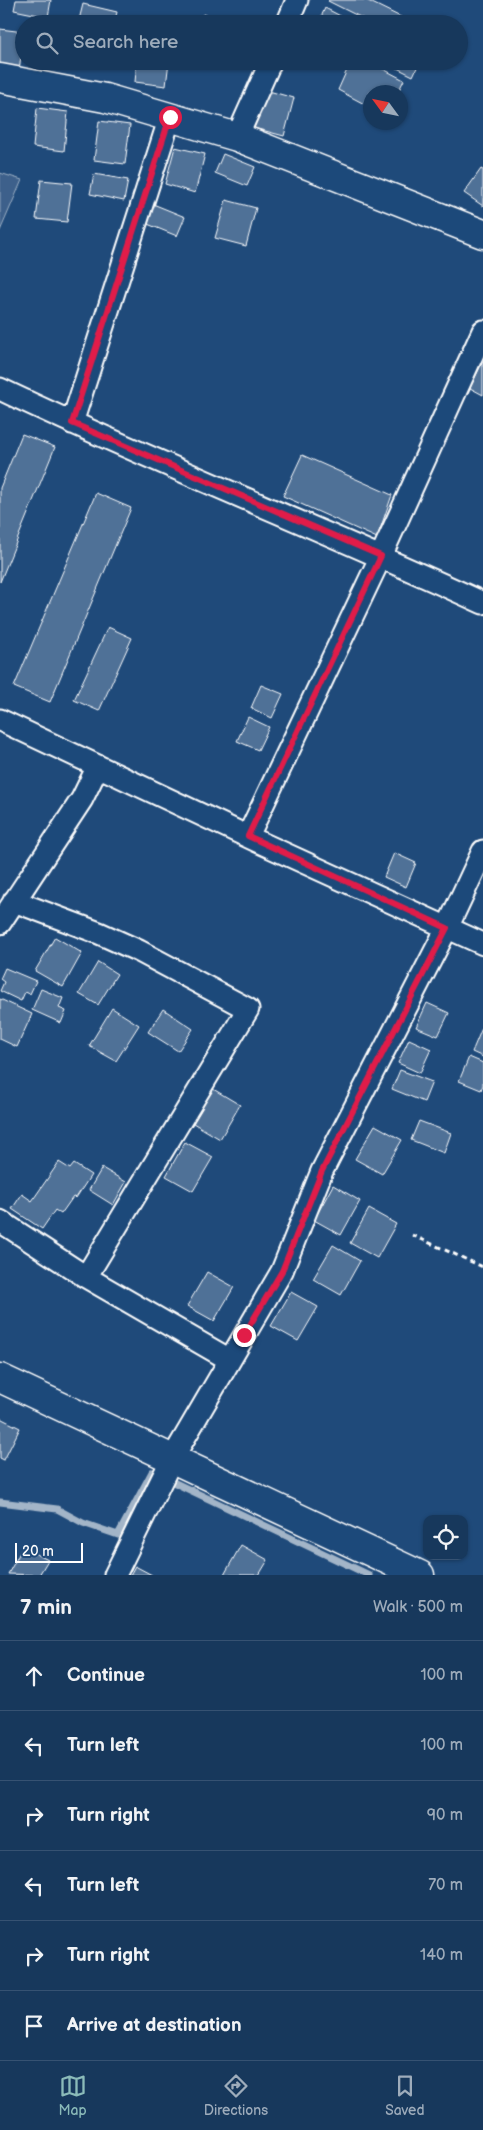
<!DOCTYPE html>
<meta charset="utf-8">
<style>
body{margin:0;font-family:"Balsamiq Sans",sans-serif;background:#244365;color:#f1f3f6}
.controls{position:absolute;right:15px;bottom:15px;display:grid;overflow:hidden;border-radius:10px;box-shadow:0 1px 4px #0004}
.controls button{width:45px;height:45px;display:grid;place-items:center;padding:0;border:0;border-bottom:1px solid #365272;background:#17385c;color:#f1f3f6;font:25px sans-serif}
.compass{position:absolute;left:363px;top:85px;width:45px;height:45px;border-radius:50%;background:#17385c;box-shadow:0 1px 4px #0004;rotate:303deg}
.scale{position:absolute;left:15px;bottom:12px;width:68px;box-sizing:border-box;padding-left:5px;border:2px solid #fff;border-top:0;font-size:14px;line-height:18px;white-space:nowrap;color:#fff;-webkit-text-stroke:4px #1f4a7a;paint-order:stroke}
.stop{position:absolute;width:15px;height:15px;margin:-11px;border:4px solid #e11d48;border-radius:50%;background:#fff}
.stop.end{background:#e11d48;border-color:#fff;box-shadow:0 1px 5px #0008}
.list{margin:0;padding:0;list-style:none}
h2{display:flex;justify-content:space-between;align-items:center;height:65px;margin:0;padding:0 20px;font-size:21px}
h2 small{font-size:16px;font-weight:400;color:#9eacbb}
.list li{display:grid;grid-template-columns:32px 1fr auto;gap:15px;align-items:center;box-sizing:border-box;height:70px;padding:0 20px;border-top:1px solid #365272}
.list b{display:block;font-size:19px;white-space:nowrap}
.list em{font-size:16px;font-style:normal;color:#9eacbb}
.icon{flex:none;width:28px;height:28px;fill:none;stroke:currentColor;stroke-width:2;stroke-linecap:round;stroke-linejoin:round}
.map{position:relative;flex:none;width:483px;height:1575px;overflow:hidden}
.search{position:absolute;background:#17385c;box-shadow:0 1px 4px #0004;left:15px;right:15px;top:15px;height:55px;display:flex;align-items:center;gap:12px;box-sizing:border-box;padding:0 18px;border-radius:28px;color:#9eacbb;font-size:19px}
.sheet{height:485px;background:#17385c}
nav{display:flex;justify-content:space-around;align-items:center;box-sizing:border-box;height:70px;border-top:1px solid #365272;background:#17385c;font-size:14px;color:#9eacbb}
nav a{display:grid;justify-items:center;gap:2px}
nav .on{color:#8bbbb9}
.map>svg:first-child{display:block}
.green{fill:#3c618b;stroke:#9eb0c5}
.lines{fill:none;stroke-linecap:round;stroke-linejoin:round}
.stream{stroke:#a3b5c8;stroke-width:7}
.building{fill:#507197;stroke:#fff}
.street-casing{stroke:#fff;stroke-width:25}
.secondary-casing{stroke:#fff;stroke-width:31}
.path{stroke:#fff;stroke-width:3;stroke-dasharray:5 4;stroke-linecap:butt}
.street{stroke:#1f4a7a;stroke-width:21}
.secondary{stroke:#1f4a7a;stroke-width:28}
.route{stroke:#e11d48;stroke-width:6}
</style>
<div class="map">
<svg width="483" height="1575" viewBox="0 0 483 1575">
<rect width="100%" height="100%" fill="#1f4a7a"/>
<filter id="ink" filterUnits="userSpaceOnUse"><feTurbulence type="fractalNoise" baseFrequency=".02" numOctaves="2"/><feDisplacementMap in="SourceGraphic" scale="10" xChannelSelector="R" yChannelSelector="G"/><feConvolveMatrix kernelMatrix="1 2 1 2 8 2 1 2 1" color-interpolation-filters="sRGB"/></filter>
<g filter="url(#ink)">
<path class="green" d="M0,173L22,180L0,231Z"/>
<g class="lines">
<path class="stream" d="M0,1502L57,1509L83,1523L118,1535L152,1472L369,1575"/>
</g>
<path class="building" d="M16,0H51L48,17L14,10Z
M329,0H366L415,24H374L328,1Z
M83,4L117,12L114,24H78Z
M325,8L356,24H318Z
M203,14L226,24H198Z
M0,29L24,32L19,71L0,69Z
M137,61H169L166,86L135,82Z
M351,61H368L404,80L398,92H370V107L338,90Z
M383,61H420L413,76Z
M265,90L294,98L284,136L254,128Z
M37,108L68,112L64,151L33,147Z
M99,121L130,125L125,164L94,160Z
M175,147L205,154L195,193L165,184Z
M223,154L255,167L247,186L215,173Z
M481,169L483,170V206L464,193Z
M94,174L128,180L124,201L90,194Z
M41,180L72,183L67,222L36,219Z
M226,200L256,208L246,246L215,238Z
M153,204L185,217L177,236L145,223Z
M483,361V395L470,388Z
M22,434L55,447L0,582V488Z
M302,455L392,495L377,538L283,496Z
M96,493L131,508L50,702L14,687Z
M108,627L132,638L99,711L74,700Z
M261,685L283,694L272,718L251,708Z
M248,717L269,727L258,750L237,741Z
M394,853L416,863L406,887L384,877Z
M55,937L82,953L63,987L35,971Z
M98,962L117,974L98,1005L79,994Z
M5,968L36,981L30,994L25,992L21,1001L0,991L4,982L0,979Z
M41,989L63,998L59,1008L66,1011L61,1023L32,1010Z
M0,999L32,1014L17,1047L0,1039Z
M427,1003L449,1013L438,1036L416,1027Z
M112,1008L139,1025L116,1061L89,1046Z
M163,1009L193,1029L178,1051L148,1032Z
M482,1028H483V1057L472,1052Z
M409,1039L431,1049L420,1073L398,1063Z
M469,1057L483,1063V1085L481,1090L459,1081Z
M400,1070L432,1082L424,1102L392,1089Z
M213,1089L240,1105L220,1139L193,1123Z
M419,1121L451,1133L444,1153L411,1140Z
M375,1125L402,1140L382,1174L355,1159Z
M185,1142L213,1157L193,1191L166,1176Z
M59,1162L70,1169L74,1164L91,1175L76,1198L73,1197L61,1214L55,1210L42,1229L12,1209L22,1194L32,1201Z
M102,1168L126,1182L113,1205L89,1190Z
M333,1185L360,1201L341,1235L314,1220Z
M369,1209L396,1224L377,1258L350,1243Z
M333,1245L360,1261L341,1295L313,1279Z
M207,1272L234,1287L214,1321L187,1306Z
M291,1292L318,1307L298,1341L271,1326Z
M0,1418L20,1428L4,1460L0,1458Z
M241,1545L268,1560L259,1575H224Z
M23,1547L48,1560L39,1575L8,1574Z
M135,1566L152,1575H130Z"/>
<g class="lines">
<defs>
<path id="street" d="M287,24L297,0
M237,137L271,61
M0,389C159,465 323,529 483,603
M72,423L170,117
M0,720L257,841L483,944
M248,836L381,556L483,331
M14,901L99,933L139,951L248,1009L86,1277
M0,923L82,799L98,766
M0,1221L86,1277L230,1360
M115,1575L172,1459L282,1271L322,1171L447,928L483,851"/>
<path id="secondary" d="M0,78L105,98L237,137L483,234
M0,1378L420,1575"/>
</defs>
<use href="#street" class="street-casing"/>
<use href="#secondary" class="secondary-casing"/>
<path class="path" d="M412,1235L483,1267"/>
<use href="#street" class="street"/>
<use href="#secondary" class="secondary"/>
</g>
</g>
<g class="lines" filter="url(#ink)">
<path class="route" d="M170,117L72,423L381,556L248,836L447,928L322,1171L282,1271L244,1335"/>
</g>
</svg>
<div class="controls">
<button><svg class="icon" aria-label="locate" viewBox="0 0 24 24"><circle cx="12" cy="12" r="6"/><path d="M12 2v4M12 18v4M2 12h4M18 12h4"/></svg></button>
</div>
<svg class="compass" viewBox="-18 -18 36 36"><path d="M0-13l5 13h-10z" fill="#e53935"/><path d="M0 13l5-13h-10z" fill="#9eacbb"/></svg>
<div class="scale">20 m</div>
<div class="stop" style="left:170px;top:117px"></div>
<div class="stop end" style="left:244px;top:1335px"></div>
<div class="search"><svg class="icon" aria-label="search" viewBox="0 0 24 24"><circle cx="10" cy="10" r="6"/><path d="M15 15l6 6"/></svg>Search here</div>
</div>
<section class="sheet">
<h2>7 min<small>Walk · 500 m</small></h2>
<ul class="list">
<li><svg class="icon" aria-label="ahead" viewBox="0 0 24 24"><path d="M12 20V5M6 11l6-6 6 6"/></svg><div><b>Continue</b></div><em>100 m</em></li>
<li><svg class="icon" aria-label="left" viewBox="0 0 24 24"><path d="M17 20v-9H6M10 6l-5 5 5 5"/></svg><div><b>Turn left</b></div><em>100 m</em></li>
<li><svg class="icon" aria-label="right" viewBox="0 0 24 24"><path d="M7 20v-9h11M14 6l5 5-5 5"/></svg><div><b>Turn right</b></div><em>90 m</em></li>
<li><svg class="icon" aria-label="left" viewBox="0 0 24 24"><path d="M17 20v-9H6M10 6l-5 5 5 5"/></svg><div><b>Turn left</b></div><em>70 m</em></li>
<li><svg class="icon" aria-label="right" viewBox="0 0 24 24"><path d="M7 20v-9h11M14 6l5 5-5 5"/></svg><div><b>Turn right</b></div><em>140 m</em></li>
<li><svg class="icon" aria-label="arrive" viewBox="0 0 24 24"><path d="M6 21V4h12l-3 4 3 4H6"/></svg><div><b>Arrive at destination</b></div></li>
</ul>
</section>
<nav>
<a class="on"><svg class="icon" aria-label="map" viewBox="0 0 24 24"><path d="M3 6l6-2 6 2 6-2v14l-6 2-6-2-6 2zM9 4v14M15 6v14"/></svg>Map</a>
<a><svg class="icon" aria-label="directions" viewBox="0 0 24 24"><path d="M12 3l9 9-9 9-9-9zM9 14v-3h6M13 9l2 2-2 2"/></svg>Directions</a>
<a><svg class="icon" aria-label="saved" viewBox="0 0 24 24"><path d="M7 4h10v16l-5-4-5 4z"/></svg>Saved</a>
</nav>
